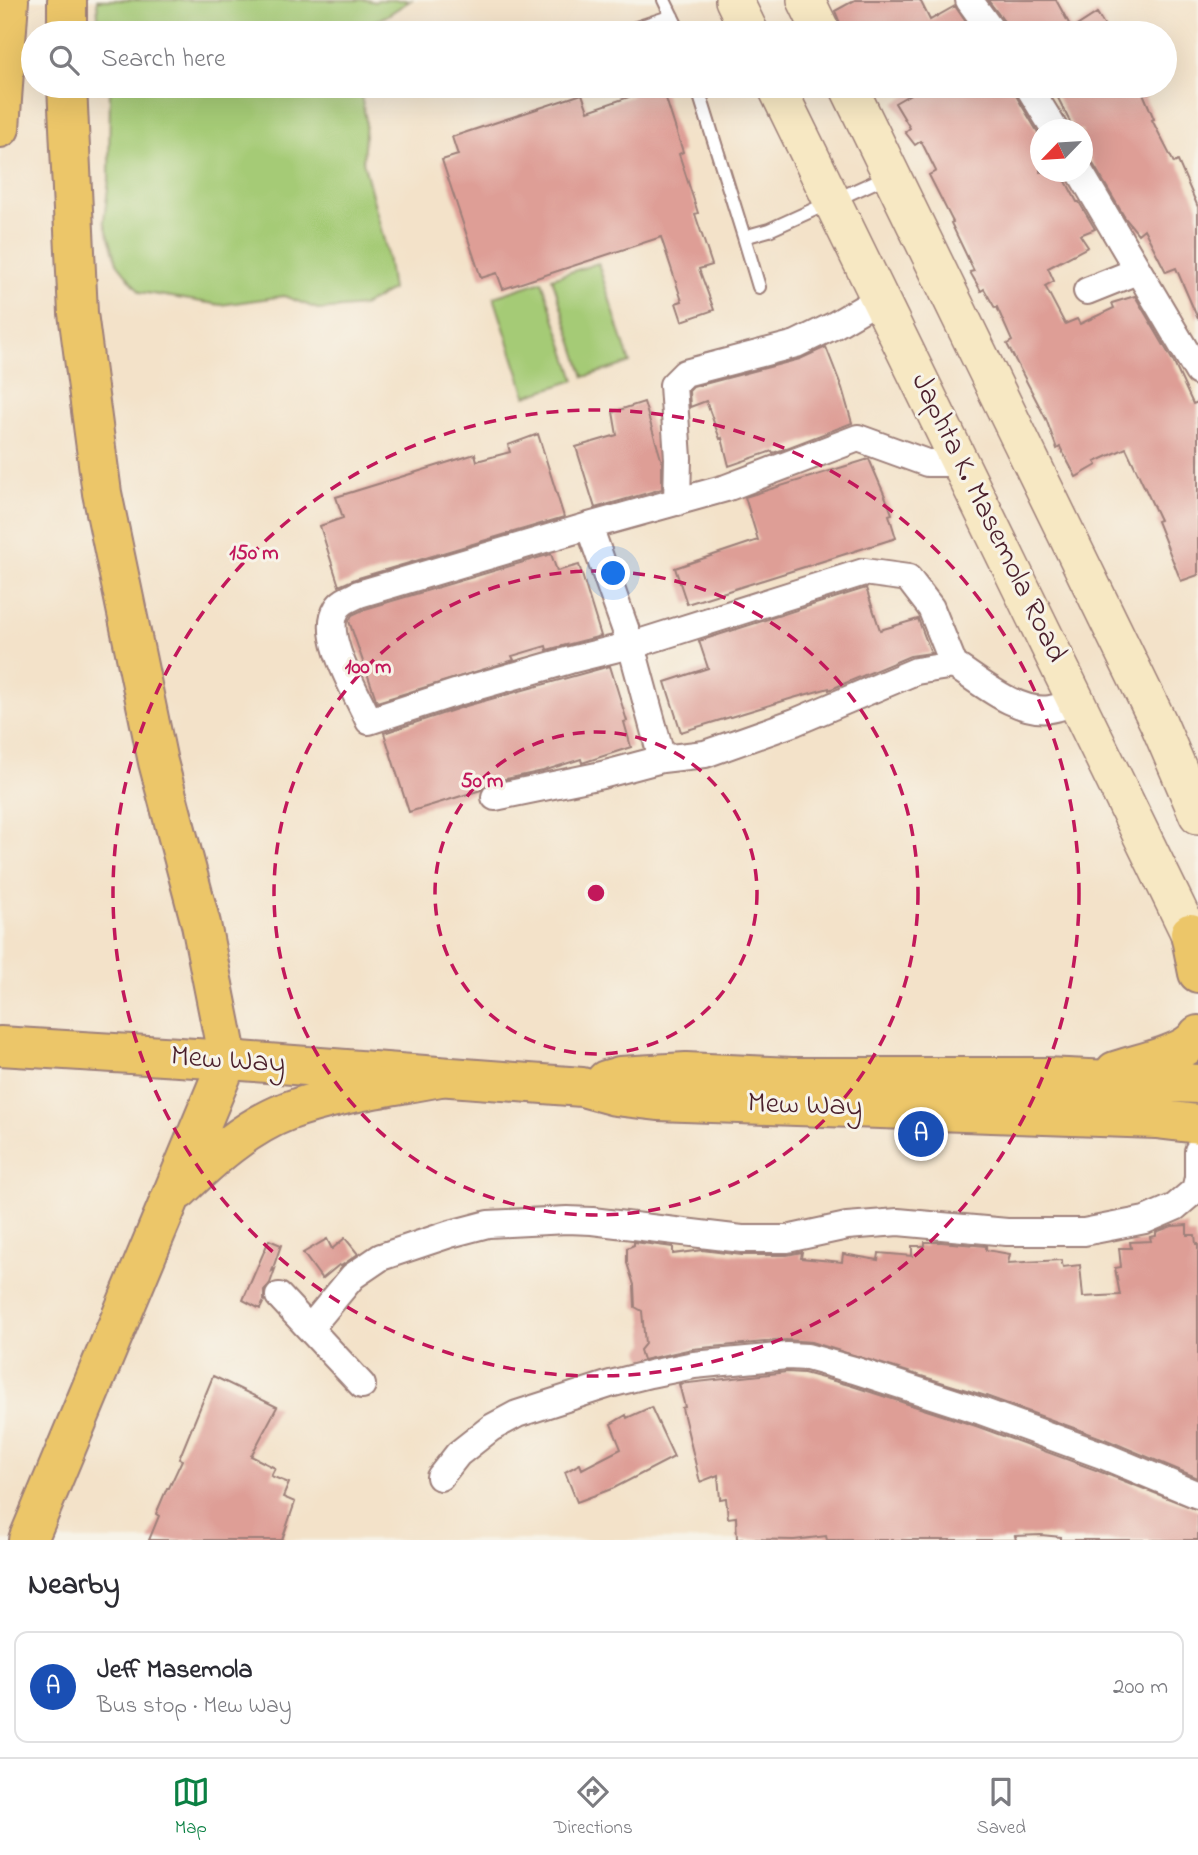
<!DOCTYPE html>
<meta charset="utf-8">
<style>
body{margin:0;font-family:"Indie Flower",sans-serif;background:#f7f7f7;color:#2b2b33}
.compass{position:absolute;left:1030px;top:119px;width:63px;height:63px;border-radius:50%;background:#fff;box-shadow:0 7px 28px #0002;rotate:245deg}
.you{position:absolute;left:614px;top:574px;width:24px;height:24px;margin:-18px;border:5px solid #fff;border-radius:50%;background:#1a73e8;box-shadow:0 0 0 10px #1a73e833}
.badge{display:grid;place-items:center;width:46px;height:46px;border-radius:50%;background:#0b8043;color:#fff;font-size:23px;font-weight:700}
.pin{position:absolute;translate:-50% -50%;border:4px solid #fff;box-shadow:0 2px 7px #0006}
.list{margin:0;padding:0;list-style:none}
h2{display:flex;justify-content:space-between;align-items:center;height:91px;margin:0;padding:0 28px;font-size:30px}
h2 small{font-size:23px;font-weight:400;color:#7c7c81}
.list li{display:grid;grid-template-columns:46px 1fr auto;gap:21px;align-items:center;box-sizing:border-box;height:112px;margin:0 14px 14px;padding:0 14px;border:2px solid #e1e1e2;border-radius:14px}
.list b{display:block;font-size:26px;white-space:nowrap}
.list p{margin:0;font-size:23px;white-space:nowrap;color:#7c7c81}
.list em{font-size:23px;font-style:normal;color:#7c7c81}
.icon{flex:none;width:38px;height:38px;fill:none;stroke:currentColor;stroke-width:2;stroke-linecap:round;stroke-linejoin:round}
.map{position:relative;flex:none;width:1198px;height:1540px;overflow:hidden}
.search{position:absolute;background:#fff;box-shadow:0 7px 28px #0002;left:21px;right:21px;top:21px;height:77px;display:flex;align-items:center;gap:18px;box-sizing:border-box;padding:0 24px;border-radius:38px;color:#7c7c81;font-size:26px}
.sheet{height:217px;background:#fff}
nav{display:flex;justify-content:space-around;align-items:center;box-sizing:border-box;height:98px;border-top:2px solid #e1e1e2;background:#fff;font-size:19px;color:#7c7c81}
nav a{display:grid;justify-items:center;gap:4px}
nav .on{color:#0b8043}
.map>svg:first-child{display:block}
.green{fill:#a5cb76;stroke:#787550;stroke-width:2}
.building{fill:#de9e96}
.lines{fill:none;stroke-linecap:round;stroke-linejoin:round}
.service-casing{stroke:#9e807a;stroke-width:16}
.minor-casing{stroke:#9e807a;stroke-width:30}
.secondary-casing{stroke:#9e807a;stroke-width:40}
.primary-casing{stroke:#9e807a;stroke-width:42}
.motorway-casing{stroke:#9e807a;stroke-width:42}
.service{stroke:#fff;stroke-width:12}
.minor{stroke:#fff;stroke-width:26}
.secondary{stroke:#f7e8c3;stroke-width:37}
.primary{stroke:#ecc669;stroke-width:38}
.motorway{stroke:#ecc669;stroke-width:38}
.ring{fill:none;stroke:#c2185b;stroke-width:3.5;stroke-dasharray:12 9}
.labels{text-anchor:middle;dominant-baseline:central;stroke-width:6;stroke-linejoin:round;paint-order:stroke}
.street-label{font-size:30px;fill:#4a1f2b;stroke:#f7f3e8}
.centre{fill:#c2185b;stroke:#f7f3e8;stroke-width:3.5}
.ring-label{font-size:21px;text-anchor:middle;font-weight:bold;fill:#c2185b;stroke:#f7f3e8;stroke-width:6;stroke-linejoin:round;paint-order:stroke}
</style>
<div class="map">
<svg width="1198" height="1540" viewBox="0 0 1198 1540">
<rect width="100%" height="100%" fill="#f7f3e8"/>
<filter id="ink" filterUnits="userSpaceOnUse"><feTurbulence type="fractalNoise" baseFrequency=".0143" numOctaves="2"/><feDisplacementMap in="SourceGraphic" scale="14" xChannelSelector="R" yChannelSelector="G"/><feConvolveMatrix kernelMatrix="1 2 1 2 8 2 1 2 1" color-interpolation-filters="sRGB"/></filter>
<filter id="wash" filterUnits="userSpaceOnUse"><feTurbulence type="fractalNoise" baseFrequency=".00686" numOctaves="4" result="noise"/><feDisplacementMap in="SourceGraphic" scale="28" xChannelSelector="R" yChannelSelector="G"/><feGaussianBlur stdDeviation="1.57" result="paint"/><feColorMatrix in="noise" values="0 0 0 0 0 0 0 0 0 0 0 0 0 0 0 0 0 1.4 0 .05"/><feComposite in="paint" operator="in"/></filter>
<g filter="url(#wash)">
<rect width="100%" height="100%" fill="#f3e2c9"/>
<path class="green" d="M97,0H367L375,2L378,0H411L386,16L350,33H99Z
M110,86H359L366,120L363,161L386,248L392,290L363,306L320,310L284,296L221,305L140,292L117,263L104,221L109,180Z
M598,263L630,363L584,377L552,278Z
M542,281L575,380L526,396L494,297Z"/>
<g id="blocks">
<path class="building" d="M855,0H920L930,20L955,6L968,25L952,33H844L835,11Z
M988,0H1056L1072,29L1097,13L1109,33H1008L1006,24Z
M628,86H662L683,152L679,154L698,213L695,214L712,265L699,269L714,310L682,321L676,303L682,301L661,237L503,289L497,273L481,278L442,160L458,155L452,137L582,94L588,111L632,96Z
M910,86H1012L1015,94L1040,136V172H1061L1077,202H1079L1095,229L1080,235L1088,247L1048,268L1054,281L1045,286L1065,324L1077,319L1080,324L1114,308L1112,303L1135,296L1173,361L1193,404L1198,402V575L1181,581L1157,521L1160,520L1126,448L1095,462L1097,465L1076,477L1060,447L1057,449L1046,419L1007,344L1012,341L997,307L995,308L984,289L981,291L970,272L974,271L951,223L953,222L929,175L936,171L921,141L915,145L905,132L910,128L895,103L914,92Z
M1052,86H1140L1154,119L1152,120L1174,163L1178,161L1198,207V319L1176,268L1166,272L1144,229L1138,234L1125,218L1082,145V130H1074Z
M826,347L842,388L852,423L779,451L773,453L772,451L729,466L722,438L720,439L706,401L690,407L689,391L693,387L800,359Z
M644,402L662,462V489L595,508L576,447L617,435L613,412Z
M538,434L564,517L355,579L339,586L320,526L343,518L336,497L475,454L477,461L510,452L508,445Z
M869,459L888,503L892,514L889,515L896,538L687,604L675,568L758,540L745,497Z
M551,554L557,571L579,565L601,636L547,650L546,646L512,656L514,660L377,702L349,621L352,615L365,609Z
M866,588L880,630L918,619L931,653L910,656L829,690V688L793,698L681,732L665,682L708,668L699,641Z
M610,666L627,721L624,722L631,747L582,763L581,759L543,771L492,782L481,790L409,812L384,733L466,706Z
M1187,1225V1235H1195L1196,1244H1198V1478L1107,1440L986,1396L811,1342L786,1340L692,1349L643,1360L640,1350L645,1344L642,1311L635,1307L634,1285L627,1263V1248L634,1245V1242L673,1247V1254L702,1250L742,1255H787L802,1252L801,1258L842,1262L843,1254L878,1260L879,1253L912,1256V1246H925V1242H941L986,1246V1250L1010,1254L1008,1263L1061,1260L1063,1267L1080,1265L1083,1297L1120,1295L1115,1268L1121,1267L1119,1248H1131L1130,1242L1151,1241L1150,1237L1156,1236V1232L1172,1226Z
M345,1238L358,1254L341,1266L339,1265L322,1279L303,1253L327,1239L332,1249Z
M269,1240L281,1245L272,1271L275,1269L270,1283L264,1291V1301L260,1309L243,1300Z
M787,1372L804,1373L849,1385L976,1426L1096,1470L1198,1510V1540H1061V1537L1041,1535L1015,1536L1016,1540H827L826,1536L794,1540L737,1539L736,1517L728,1518L726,1498L720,1499L718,1475L700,1482L682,1408L685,1407L679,1384Z
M213,1376L277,1407L251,1456L275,1468L271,1476L289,1483L283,1497L295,1502L282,1540H149L159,1516L156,1514L167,1488H169L182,1460L179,1459Z
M651,1407L674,1457L614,1488L577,1502L565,1472L580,1464L582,1469L621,1449L611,1424L626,1415L627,1418Z"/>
</g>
</g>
<g filter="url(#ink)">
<use href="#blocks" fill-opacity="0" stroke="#9e807a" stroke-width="2"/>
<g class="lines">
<defs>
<path id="service" d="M664,0L680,33
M621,33L672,16
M697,86L744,237L769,230L890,175
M744,237L759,287"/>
<path id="minor" d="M969,0L993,33
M1028,86L1055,130
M1080,172L1198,372
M1087,291L1137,271
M677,502L678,458L673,385L685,373L796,344L833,326L881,298
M589,526L631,645L662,759
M954,665L931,608L908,578L864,572L639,643L570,660L461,691L369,721C358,695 320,635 337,609C341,601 351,598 359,594L589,526L726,488L858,438L927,463H960
M495,797L602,775L662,759L705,754L795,722L916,671L954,665C981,682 1017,714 1050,709C1059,708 1069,704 1077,702
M279,1296L362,1385
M310,1328L353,1276L381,1257L450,1234L488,1224L567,1220L592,1221L742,1239H787L847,1226L898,1222L1007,1232H1084L1145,1220L1175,1207L1195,1190L1198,1178V1151
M440,1477L458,1454L491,1428L517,1414L610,1384L650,1374L694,1365L787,1356L807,1357L854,1370L981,1411L1102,1455L1198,1495"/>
<path id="secondary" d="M734,0L750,33
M806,0L822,33
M776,86L1198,951
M848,86L1158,722L1198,815"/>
<path id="primary" d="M1190,933L1198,973
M0,1046L228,1060L582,1087L615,1096L658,1101L1156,1119L1198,1124
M1115,1071C1137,1063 1186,1055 1198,1035
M606,1080L620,1076L686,1072L792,1077H1045L1198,1084"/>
<path id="motorway" d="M67,33V0
M0,128L9,0
M179,1190C210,1160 246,1127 288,1111C336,1093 390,1087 440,1077
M28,1540L228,1060L201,924L158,762L102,493L78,313L67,86"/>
</defs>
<use href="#service" class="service-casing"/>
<use href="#minor" class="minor-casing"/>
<use href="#secondary" class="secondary-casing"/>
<use href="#primary" class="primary-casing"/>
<use href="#motorway" class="motorway-casing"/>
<use href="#service" class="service"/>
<use href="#minor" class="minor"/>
<use href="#secondary" class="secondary"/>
<use href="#primary" class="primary"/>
<use href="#motorway" class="motorway"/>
</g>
</g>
<g class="ring">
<circle cx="596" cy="893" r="161"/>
<circle cx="596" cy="893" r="322"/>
<circle cx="596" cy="893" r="483"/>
</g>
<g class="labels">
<g class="street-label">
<text transform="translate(988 518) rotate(64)">Japhta K. Masemola Road</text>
<text transform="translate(228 1061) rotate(4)">Mew Way</text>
<text transform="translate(805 1106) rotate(2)">Mew Way</text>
</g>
</g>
<circle cx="596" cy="893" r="10" class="centre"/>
<g class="ring-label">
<text x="254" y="559">150 m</text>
<text x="368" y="673">100 m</text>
<text x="482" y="787">50 m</text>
</g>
</svg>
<svg class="compass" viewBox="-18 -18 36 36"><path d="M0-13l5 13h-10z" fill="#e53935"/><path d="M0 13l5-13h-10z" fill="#7c7c81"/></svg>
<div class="you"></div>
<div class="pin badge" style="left:921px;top:1134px;background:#1a4fb4">A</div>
<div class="search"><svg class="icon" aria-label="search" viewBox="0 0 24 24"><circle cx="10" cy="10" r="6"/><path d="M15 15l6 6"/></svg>Search here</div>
</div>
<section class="sheet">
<h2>Nearby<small></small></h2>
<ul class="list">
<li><span class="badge" style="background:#1a4fb4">A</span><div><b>Jeff Masemola</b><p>Bus stop · Mew Way</p></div><em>200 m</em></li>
</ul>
</section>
<nav>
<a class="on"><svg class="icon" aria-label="map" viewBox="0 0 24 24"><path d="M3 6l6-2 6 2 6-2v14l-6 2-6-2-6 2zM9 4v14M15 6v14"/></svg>Map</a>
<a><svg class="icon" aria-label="directions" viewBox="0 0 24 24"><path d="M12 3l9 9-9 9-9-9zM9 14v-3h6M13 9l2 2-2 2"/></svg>Directions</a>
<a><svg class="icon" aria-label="saved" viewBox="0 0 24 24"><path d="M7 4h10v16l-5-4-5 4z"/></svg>Saved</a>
</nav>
